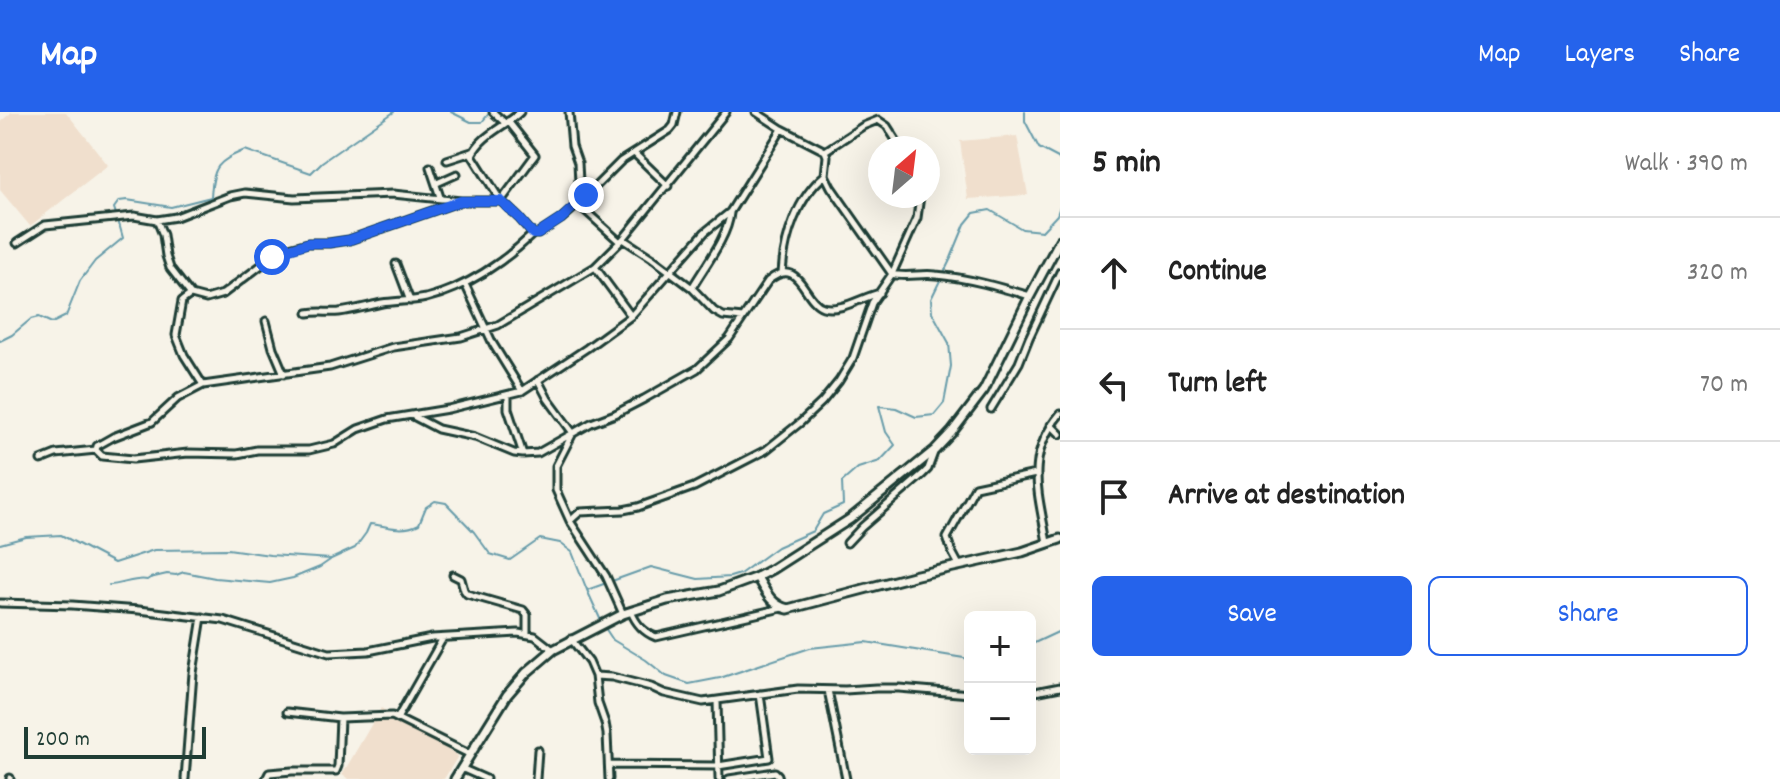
<!DOCTYPE html>
<meta charset="utf-8">
<style>
body{margin:0;font-family:Dekko,sans-serif;background:#f2f2f2;color:#222}
.controls{position:absolute;right:24px;bottom:24px;display:grid;overflow:hidden;border-radius:12px;box-shadow:0 8px 32px #0002}
.controls button{width:72px;height:72px;display:grid;place-items:center;padding:0;border:0;border-bottom:2px solid #e0e0e0;background:#fff;color:#222;font:40px sans-serif}
.compass{position:absolute;left:868px;top:24px;width:72px;height:72px;border-radius:50%;background:#fff;box-shadow:0 8px 32px #0002;rotate:28deg}
.scale{position:absolute;left:24px;bottom:20px;width:182px;box-sizing:border-box;padding-left:8px;border:4px solid #1f3d34;border-top:0;font-size:22px;line-height:28px;white-space:nowrap;color:#1f3d34;-webkit-text-stroke:6px #f7f3e8;paint-order:stroke}
.stop{position:absolute;width:24px;height:24px;margin:-18px;border:6px solid #2563eb;border-radius:50%;background:#fff}
.stop.end{background:#2563eb;border-color:#fff;box-shadow:0 2px 8px #0008}
.list{margin:0;padding:0;list-style:none}
h2{display:flex;justify-content:space-between;align-items:center;height:104px;margin:0;padding:0 32px;font-size:34px}
h2 small{font-size:26px;font-weight:400;color:#767676}
.list li{display:grid;grid-template-columns:52px 1fr auto;gap:24px;align-items:center;box-sizing:border-box;height:112px;padding:0 32px;border-top:2px solid #e0e0e0}
.list b{display:block;font-size:30px;white-space:nowrap}
.list em{font-size:26px;font-style:normal;color:#767676}
.actions{display:flex;gap:16px;padding:24px 32px}
.actions a{flex:1;padding:18px 0;border:2px solid #2563eb;border-radius:12px;text-align:center;font-size:28px;color:#2563eb}
.actions .main{background:#2563eb;color:#fff}
.icon{flex:none;width:44px;height:44px;fill:none;stroke:currentColor;stroke-width:2;stroke-linecap:round;stroke-linejoin:round}
.map{position:relative;flex:none;width:1060px;height:667px;overflow:hidden}
header{display:flex;align-items:center;gap:48px;box-sizing:border-box;height:112px;padding:0 40px;background:#2563eb;color:#fff}
header strong{font-size:38px}
nav{display:flex;gap:44px;margin-inline-start:auto;font-size:28px}
main{display:flex}
aside{flex:1;background:#fff}
.map>svg:first-child{display:block}
.built{fill:#f0dfcd}
.lines{fill:none;stroke-linecap:round;stroke-linejoin:round}
.stream{stroke:#679caa;stroke-width:2}
.minor-casing{stroke:#1f3d34;stroke-width:11}
.tertiary-casing{stroke:#1f3d34;stroke-width:13}
.secondary-casing{stroke:#1f3d34;stroke-width:13}
.minor{stroke:#f7f3e8;stroke-width:5}
.tertiary{stroke:#f7f3e8;stroke-width:7}
.secondary{stroke:#f7f3e8;stroke-width:7}
.route{stroke:#2563eb;stroke-width:10}
</style>
<header>
<strong>Map</strong>
<nav><a>Map</a><a>Layers</a><a>Share</a></nav>
</header>
<main>
<div class="map">
<svg width="1060" height="667" viewBox="0 0 1060 667">
<rect width="100%" height="100%" fill="#f7f3e8"/>
<filter id="ink" filterUnits="userSpaceOnUse"><feTurbulence type="fractalNoise" baseFrequency=".0125" numOctaves="2"/><feDisplacementMap in="SourceGraphic" scale="16" xChannelSelector="R" yChannelSelector="G"/><feConvolveMatrix kernelMatrix="1 2 1 2 8 2 1 2 1" color-interpolation-filters="sRGB"/></filter>
<g filter="url(#ink)">
<path class="built" d="M12,0H66L108,53L30,114L0,78V10Z
M1017,24L1028,83L968,87L960,29Z
M381,596L458,644L444,667H349L342,663Z"/>
<g class="lines">
<path class="stream" d="M451,0L471,10H482L490,0
M1025,0V9L1039,36L1058,46L1060,49
M116,102L114,96L119,89L127,88L171,95L211,85C213,54 217,50 245,38L311,61L322,50L394,0
M0,229L12,223L31,207L39,205L52,211L66,204L80,169L95,149L123,126L118,108
M0,432L26,425L61,423L114,451L154,438L228,437L270,443L331,447L355,436L366,421L370,412C389,414 401,421 419,412L426,395L435,389L446,391L474,420L490,442L510,448L540,427L560,431L572,440L587,478L602,511
M109,473C121,473 137,465 147,468L150,466L167,462L176,463L184,460L215,466L270,471L293,466L320,455L330,448
M587,478L651,455L698,467L730,465L740,462L777,435L813,419L823,402L843,393L842,370L858,356L880,349L895,333L886,320L879,294L896,296L916,305L934,303L944,291L951,254L949,231L932,200L931,187L951,146L965,112L974,101L990,98L1022,117L1042,119L1057,103L1060,94
M605,516L613,528L646,548L666,564L689,572L720,566L810,536L866,530L970,547
M1030,533L1060,519"/>
<defs>
<path id="minor" d="M493,0L505,11
M569,0L572,34L578,51L579,70L586,83
M726,0L623,127L595,155L498,213L461,225L393,235L330,255L203,273L178,286L152,310L113,325L97,334L96,338L102,344L133,347L188,341L237,342L257,338H309L334,332L358,317L387,307L448,297L522,279L587,236L631,204L705,120L730,100L782,17
M756,0L782,17L825,39L827,44L825,63L831,75L892,162C906,166 921,161 936,163C968,166 999,175 1030,184
M508,9L535,43L501,89L472,43C482,22 505,15 520,0
M825,39L863,14L878,8L887,14L901,36
M634,41L668,74
M447,48L472,40
M430,55L440,85
M437,71L457,62
M578,92L620,130
M157,108L163,123L166,144L170,156L191,183L206,187L223,182L272,145L289,136L308,131H329L349,128L458,90
M623,127L652,146L692,176L714,199L723,204L743,206
M17,131L45,113L124,105L134,104L157,108L176,105L230,84L245,81L294,86L393,82L461,89H501L519,106L533,122H538L561,107L576,94L621,49L670,18L674,13L677,0
M396,152L410,189
M595,155L631,204
M782,161C784,126 797,86 825,63
M465,172L493,232L522,279
M692,176C704,155 728,125 730,101
M190,183L182,189L176,223L184,243L203,273
M308,201C319,199 328,201 339,200C354,198 368,194 382,191C397,189 412,189 426,186C466,176 504,150 533,122
M266,209L273,236L284,262
M538,268L548,287L573,321L556,354V378L570,409L606,464L623,502
M508,283V297L523,342
M991,297L1019,251L1029,226L1060,160
M413,304L438,317L475,325L514,341L523,342L538,341L591,311L615,302L644,287L697,257L729,227L768,169C800,142 803,189 823,195C841,200 862,185 880,181
M1051,313L1060,322
M41,348L56,342L96,338
M570,409L580,400L623,398L638,395L694,375L766,338L801,310L822,290L839,269L853,246L872,191L892,162L917,106L920,84
M847,431L862,415L923,362L928,357L935,338
M1047,431C1039,382 1024,345 1060,302
M959,453L952,440L947,426L975,375L1036,362
M453,463L461,467L464,478L467,482L523,498L527,503V522
M0,491L72,493L139,498L223,508L329,541L368,539L432,526L518,521L535,524L553,538
M631,499C636,512 643,520 656,525L782,496
M571,527L589,550L595,564L598,591L605,611L607,622L609,667
M595,564L612,565L651,575L664,581L703,590L798,577L845,578L876,576H899L970,582
M828,578L846,667
M1030,581L1060,575
M717,589L719,667
M287,600L340,606L392,604L469,642
M398,605L443,526
M609,653L718,654L769,646L760,582
M461,656L486,667
M10,666V667
M185,667L193,561L202,505
M266,667L269,661L292,659H336L338,654L340,606
M536,667L538,638
M729,667L775,660L778,663L779,667"/>
<path id="tertiary" d="M757,465C765,479 771,493 788,497L917,463L1022,440L1060,427"/>
<path id="secondary" d="M455,667L507,583L526,561L553,538L623,502L667,488L719,479L757,465L772,457L850,407L935,338L952,320L984,278L1030,184L1060,128"/>
</defs>
<use href="#minor" class="minor-casing"/>
<use href="#tertiary" class="tertiary-casing"/>
<use href="#secondary" class="secondary-casing"/>
<use href="#minor" class="minor"/>
<use href="#tertiary" class="tertiary"/>
<use href="#secondary" class="secondary"/>
</g>
</g>
<g class="lines" filter="url(#ink)">
<path class="route" d="M272,145L280,140L308,131H329L349,128L461,89H501L519,106L533,122H538L561,107L586,83"/>
</g>
</svg>
<div class="controls">
<button>+</button>
<button>−</button>
</div>
<svg class="compass" viewBox="-18 -18 36 36"><path d="M0-13l5 13h-10z" fill="#e53935"/><path d="M0 13l5-13h-10z" fill="#767676"/></svg>
<div class="scale">200 m</div>
<div class="stop" style="left:272px;top:145px"></div>
<div class="stop end" style="left:586px;top:83px"></div>
</div>
<aside>
<h2>5 min<small>Walk · 390 m</small></h2>
<ul class="list">
<li><svg class="icon" aria-label="ahead" viewBox="0 0 24 24"><path d="M12 20V5M6 11l6-6 6 6"/></svg><div><b>Continue</b></div><em>320 m</em></li>
<li><svg class="icon" aria-label="left" viewBox="0 0 24 24"><path d="M17 20v-9H6M10 6l-5 5 5 5"/></svg><div><b>Turn left</b></div><em>70 m</em></li>
<li><svg class="icon" aria-label="arrive" viewBox="0 0 24 24"><path d="M6 21V4h12l-3 4 3 4H6"/></svg><div><b>Arrive at destination</b></div></li>
</ul>
<div class="actions"><a class="main">Save</a><a>Share</a></div>
</aside>
</main>
